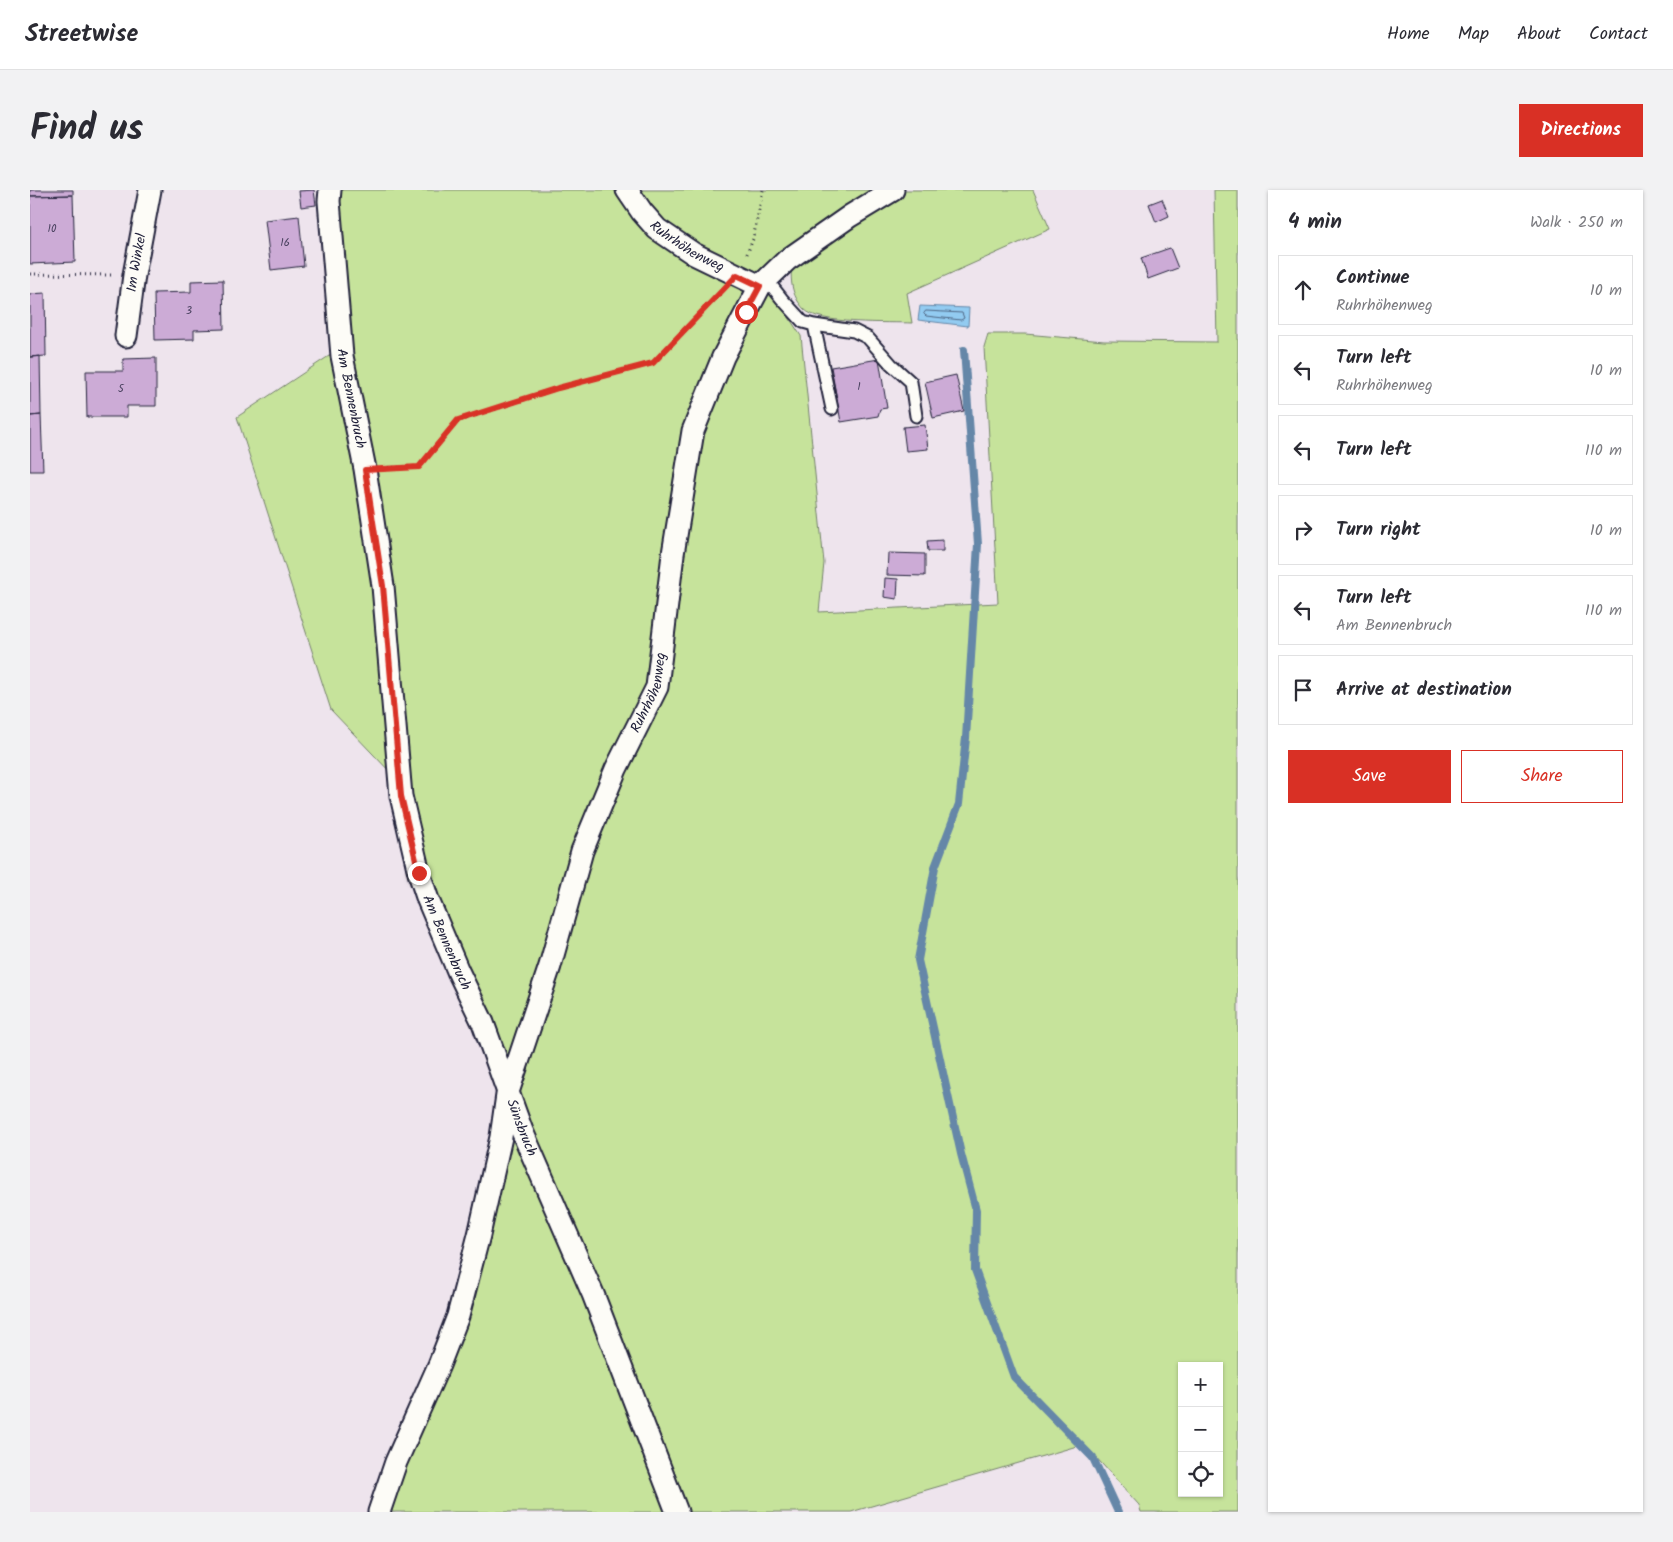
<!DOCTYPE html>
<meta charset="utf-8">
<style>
body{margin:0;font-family:Kalam,sans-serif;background:#f2f2f3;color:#2b2b33}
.controls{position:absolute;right:15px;bottom:15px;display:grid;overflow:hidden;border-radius:0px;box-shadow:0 1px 4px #0004}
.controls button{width:45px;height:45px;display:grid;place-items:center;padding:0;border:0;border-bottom:1px solid #e1e1e2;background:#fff;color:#2b2b33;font:25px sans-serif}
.stop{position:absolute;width:15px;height:15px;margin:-11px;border:4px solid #d93025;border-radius:50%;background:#fff}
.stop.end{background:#d93025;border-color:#fff;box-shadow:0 1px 5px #0008}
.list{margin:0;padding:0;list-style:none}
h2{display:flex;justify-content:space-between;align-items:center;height:65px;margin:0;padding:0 20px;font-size:21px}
h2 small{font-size:16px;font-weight:400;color:#7c7c81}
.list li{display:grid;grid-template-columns:32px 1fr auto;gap:15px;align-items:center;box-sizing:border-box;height:70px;margin:0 10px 10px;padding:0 10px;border:1px solid #e1e1e2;border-radius:0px}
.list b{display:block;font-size:19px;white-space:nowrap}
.list p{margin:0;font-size:16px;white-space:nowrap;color:#7c7c81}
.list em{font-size:16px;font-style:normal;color:#7c7c81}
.actions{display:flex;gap:10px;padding:15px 20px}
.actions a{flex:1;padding:11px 0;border:1px solid #d93025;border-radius:0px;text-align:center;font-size:18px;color:#d93025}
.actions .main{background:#d93025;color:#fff}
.icon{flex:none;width:28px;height:28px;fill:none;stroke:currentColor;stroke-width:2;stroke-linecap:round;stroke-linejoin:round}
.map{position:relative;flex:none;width:1208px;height:1322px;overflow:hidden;border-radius:0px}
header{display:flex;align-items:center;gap:30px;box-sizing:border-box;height:70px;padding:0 25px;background:#fff;border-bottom:1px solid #e1e1e2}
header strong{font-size:24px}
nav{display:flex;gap:28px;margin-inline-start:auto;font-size:18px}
.intro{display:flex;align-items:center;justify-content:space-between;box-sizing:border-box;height:120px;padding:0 30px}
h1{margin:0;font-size:35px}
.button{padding:12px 22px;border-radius:0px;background:#d93025;color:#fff;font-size:18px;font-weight:700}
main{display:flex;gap:30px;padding:0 30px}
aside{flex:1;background:#fff;border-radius:0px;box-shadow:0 1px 4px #0004}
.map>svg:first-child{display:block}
.green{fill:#c6e39b;stroke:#74826b;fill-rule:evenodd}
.water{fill:#92cbf1;stroke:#6587a8}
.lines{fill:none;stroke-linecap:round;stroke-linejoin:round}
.shore{stroke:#4f6684;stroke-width:1}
.stream{stroke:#6587a8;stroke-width:8}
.building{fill:#ccabd6;stroke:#22223b}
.service-casing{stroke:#22223b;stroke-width:15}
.minor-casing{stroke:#22223b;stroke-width:25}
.path{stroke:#22223b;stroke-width:3;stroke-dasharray:1 4;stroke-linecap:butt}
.service{stroke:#fdfcf7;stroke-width:11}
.minor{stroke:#fdfcf7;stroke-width:21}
.route{stroke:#d93025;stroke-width:6}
.labels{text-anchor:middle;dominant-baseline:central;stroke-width:5;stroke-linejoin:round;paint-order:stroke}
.number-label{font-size:11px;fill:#4c4462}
.street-label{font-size:14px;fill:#22223b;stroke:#fdfcf7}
</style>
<header>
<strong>Streetwise</strong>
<nav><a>Home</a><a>Map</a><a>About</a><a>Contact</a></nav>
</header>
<div class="intro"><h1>Find us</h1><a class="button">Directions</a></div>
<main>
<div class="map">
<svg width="1208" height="1322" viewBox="0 0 1208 1322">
<rect width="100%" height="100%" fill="#eee4ed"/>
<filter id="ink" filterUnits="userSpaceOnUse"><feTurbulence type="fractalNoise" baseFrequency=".02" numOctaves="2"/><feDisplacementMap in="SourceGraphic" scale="10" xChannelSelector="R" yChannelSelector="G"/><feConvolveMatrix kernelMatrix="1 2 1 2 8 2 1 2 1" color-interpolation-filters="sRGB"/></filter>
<g filter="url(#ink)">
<path class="green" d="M306,0H858L754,68L728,94L689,166L659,240L637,366L620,496L588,561L599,570L634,497L650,361L666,240L695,169L736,92L771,146L794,373L789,422L968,413L954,157L958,144H995L1074,151L1187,152L1184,0H1208V1322H1111L1109,1315L1054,1254L821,1322H650L540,1031L480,903L455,831L430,780L401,708L376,608L375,585H363L301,520L207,227L305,162ZM1152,1176H1189V1303H1152Z
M876,0H1003L1020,39L877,103L882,133C860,132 788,135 774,119C761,105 760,90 762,72Z
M480,923L644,1322H354L371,1275Z"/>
<path class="water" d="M890,116L939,118L938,136L888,130Z"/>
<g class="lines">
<path class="shore" d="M896,121L932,123L934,128L931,130L896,126L894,124Z"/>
<path class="stream" d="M934,160L948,354L936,548L929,614L905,677L888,770L931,964L946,1020L945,1080L984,1187L1063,1268L1088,1322"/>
</g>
<path class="building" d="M0,0H43V5L0,6Z
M284,0L286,15L271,17L269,1Z
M43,5L45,72L0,74V6Z
M1132,9L1139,26L1126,32L1119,14Z
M269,26L274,76L241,80L235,30Z
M1140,58L1148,78L1118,89L1111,68Z
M193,90L194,139L164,140V149L125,150L124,103L161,102V91Z
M15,103L16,166L0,167V104Z
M10,166L11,225L0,226V167Z
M126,168V216H97V227H57L56,181H93V169Z
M849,169L857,218L850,219L848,226L811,232L801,177Z
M926,185L934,221L903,228L895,192Z
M11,225L13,281H0V226Z
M895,235L898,259L876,261L873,237Z
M913,350V361H898L897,351Z
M858,363L895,364V386L857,385Z
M855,388L868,389L867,409L854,407Z"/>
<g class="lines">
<defs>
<path id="service" d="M737,90L752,109L773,132L784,135L824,141L838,148L861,174L881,192L886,226
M784,135L802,219"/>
<g id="minor">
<path id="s1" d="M300,0L299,11L312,166L335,279L353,396L371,606L389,683L398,710L428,781L453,833L492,941L563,1104L647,1322"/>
<path id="s2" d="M597,0L612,22L627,39L664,64L730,96"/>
<path id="s3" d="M96,146L104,85L120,0"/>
<path id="s4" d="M349,1322L366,1272L409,1175L428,1126L449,1045L471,947L477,905L520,776L552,661L586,579L627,497L643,364L663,241L693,167L730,96L757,70L820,26L863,0"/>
</g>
</defs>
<use href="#service" class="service-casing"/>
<use href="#minor" class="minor-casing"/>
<path class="path" d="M717,64L723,49L733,0
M0,84L81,85
M358,278L389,277L428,231L528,198L623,173L691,102"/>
<use href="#service" class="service"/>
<use href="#minor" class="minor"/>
</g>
</g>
<g class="lines" filter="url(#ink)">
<path class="route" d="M389,683L371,606L353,396L335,280L389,277L428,230L528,198L623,173L707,85L730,96L716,122"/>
</g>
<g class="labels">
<g class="number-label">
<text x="22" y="39">10</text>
<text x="255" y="53">16</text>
<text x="159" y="121">3</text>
<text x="829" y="197">1</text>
<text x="91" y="199">5</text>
</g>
<g class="street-label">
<text stroke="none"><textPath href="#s2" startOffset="84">Ruhrhöhenweg</textPath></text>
<text stroke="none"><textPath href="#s3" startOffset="74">Im Winkel</textPath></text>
<text stroke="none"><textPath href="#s1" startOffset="210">Am Bennenbruch</textPath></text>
<text stroke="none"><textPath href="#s4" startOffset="866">Ruhrhöhenweg</textPath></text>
<text stroke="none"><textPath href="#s1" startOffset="765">Am Bennenbruch</textPath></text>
<text stroke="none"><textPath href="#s1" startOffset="965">Sünsbruch</textPath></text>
</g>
</g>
</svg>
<div class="controls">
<button>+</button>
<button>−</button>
<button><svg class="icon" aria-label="locate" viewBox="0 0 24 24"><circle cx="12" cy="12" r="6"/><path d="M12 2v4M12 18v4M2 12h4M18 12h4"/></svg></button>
</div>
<div class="stop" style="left:716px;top:122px"></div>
<div class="stop end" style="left:389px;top:683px"></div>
</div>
<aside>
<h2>4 min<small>Walk · 250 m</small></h2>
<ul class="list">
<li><svg class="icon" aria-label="ahead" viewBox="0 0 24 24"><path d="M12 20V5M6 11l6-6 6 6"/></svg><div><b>Continue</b><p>Ruhrhöhenweg</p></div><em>10 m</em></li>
<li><svg class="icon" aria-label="left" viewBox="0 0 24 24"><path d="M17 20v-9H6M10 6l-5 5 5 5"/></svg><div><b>Turn left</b><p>Ruhrhöhenweg</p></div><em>10 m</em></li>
<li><svg class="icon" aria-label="left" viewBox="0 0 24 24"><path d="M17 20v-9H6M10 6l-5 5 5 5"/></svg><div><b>Turn left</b></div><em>110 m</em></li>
<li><svg class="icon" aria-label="right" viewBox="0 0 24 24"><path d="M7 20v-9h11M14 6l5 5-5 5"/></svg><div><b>Turn right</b></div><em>10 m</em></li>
<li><svg class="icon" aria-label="left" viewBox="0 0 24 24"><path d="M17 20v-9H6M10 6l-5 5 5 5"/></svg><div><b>Turn left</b><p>Am Bennenbruch</p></div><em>110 m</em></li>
<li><svg class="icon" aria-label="arrive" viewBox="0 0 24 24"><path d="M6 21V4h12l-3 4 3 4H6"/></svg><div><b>Arrive at destination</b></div></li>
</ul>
<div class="actions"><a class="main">Save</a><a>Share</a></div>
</aside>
</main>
